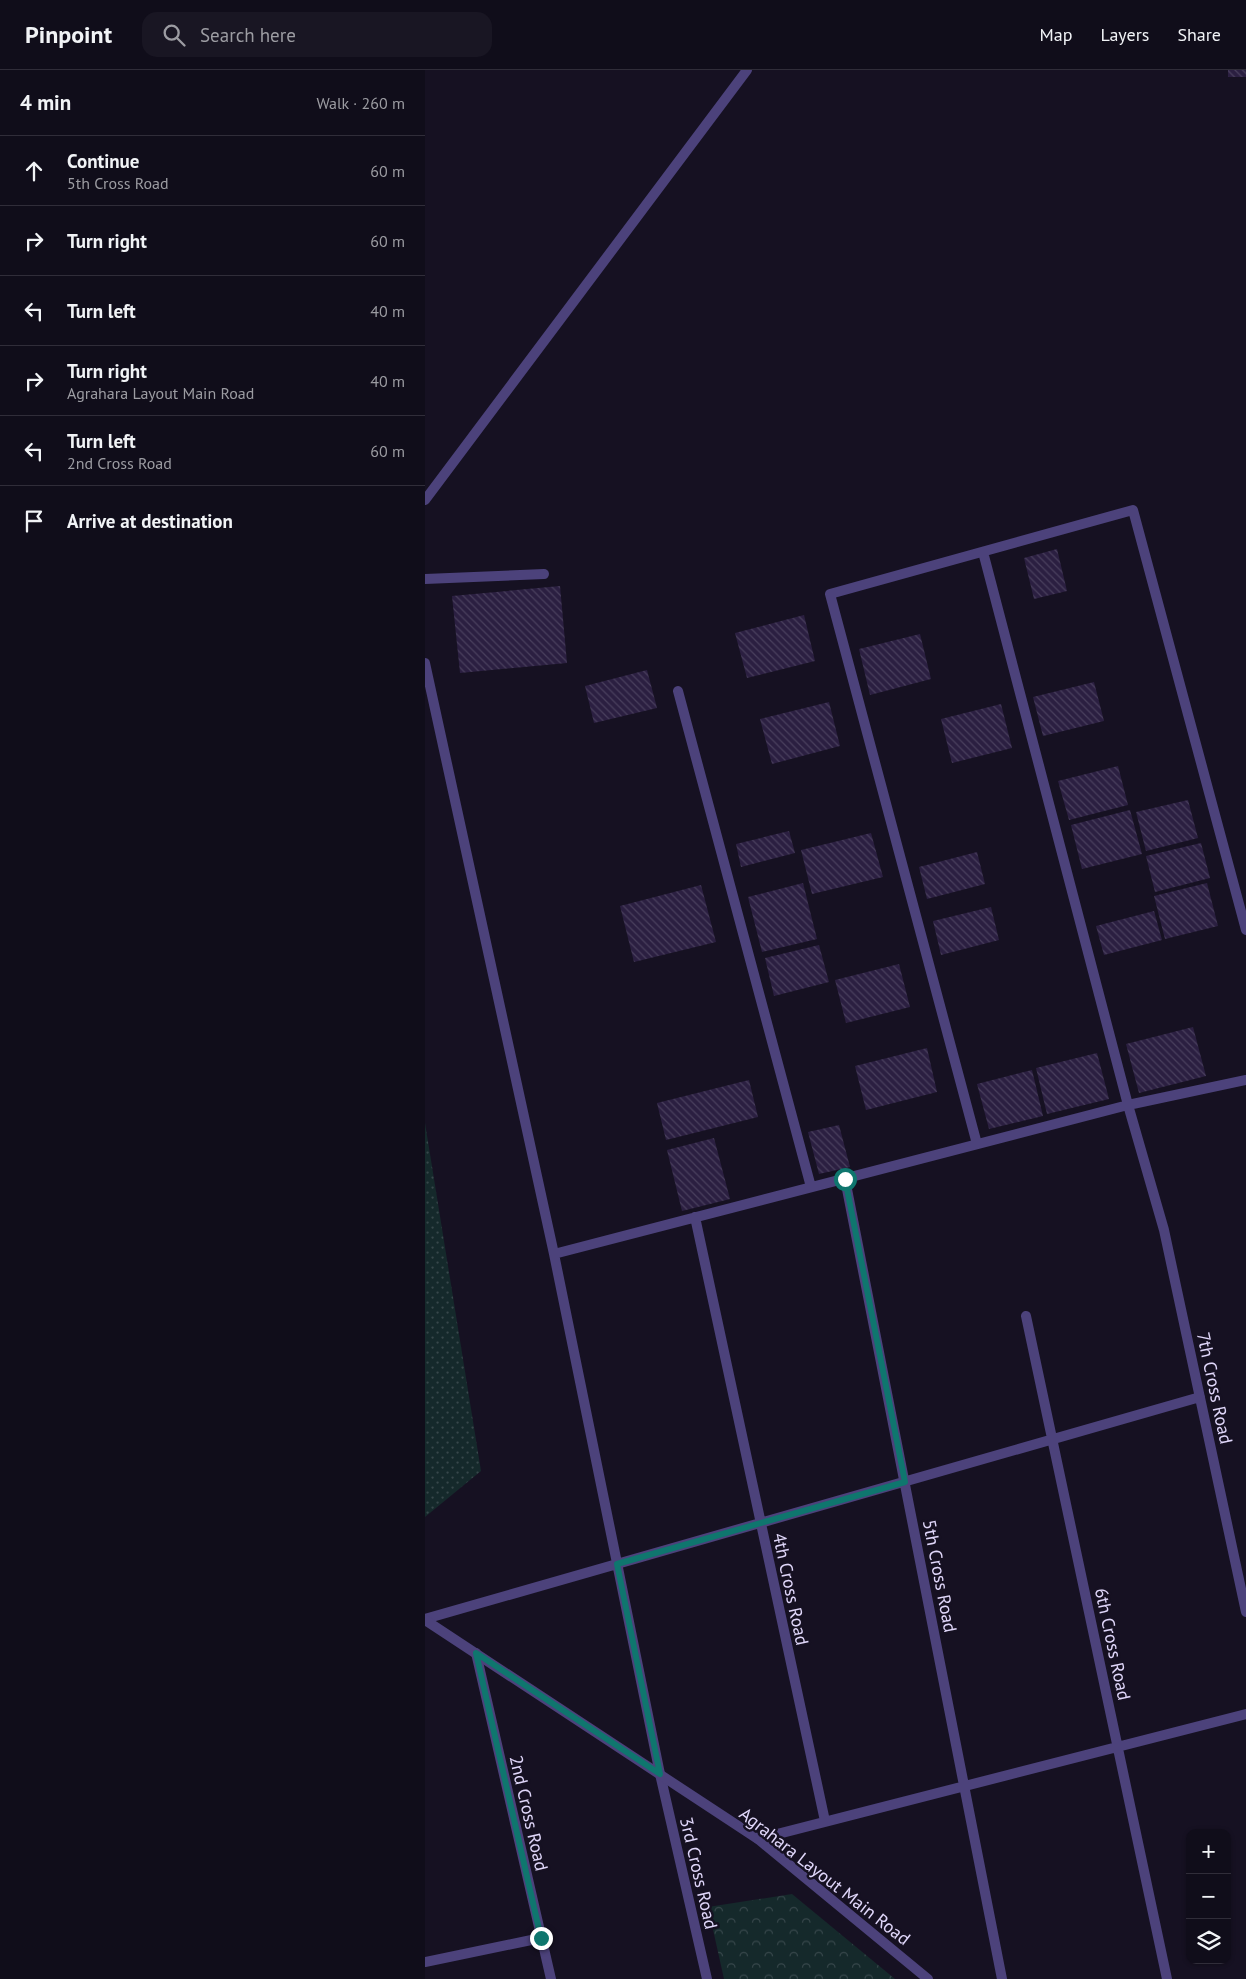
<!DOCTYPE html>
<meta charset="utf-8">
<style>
body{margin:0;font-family:"PT Sans",sans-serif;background:#191623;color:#f1f3f6}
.controls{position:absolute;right:15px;bottom:15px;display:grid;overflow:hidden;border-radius:10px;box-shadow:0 1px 4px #0004}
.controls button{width:45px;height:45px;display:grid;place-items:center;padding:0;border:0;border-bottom:1px solid #302d39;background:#100d1a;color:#f1f3f6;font:25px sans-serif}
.stop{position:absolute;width:15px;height:15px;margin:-11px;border:4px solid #0f766e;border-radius:50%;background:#fff}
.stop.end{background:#0f766e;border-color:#fff;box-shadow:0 1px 5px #0008}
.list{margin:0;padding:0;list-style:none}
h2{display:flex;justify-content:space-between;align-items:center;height:65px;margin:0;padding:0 20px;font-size:21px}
h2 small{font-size:16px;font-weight:400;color:#9c9ca2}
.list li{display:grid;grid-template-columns:32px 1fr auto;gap:15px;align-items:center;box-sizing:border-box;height:70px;padding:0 20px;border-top:1px solid #302d39}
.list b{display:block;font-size:19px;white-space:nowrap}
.list p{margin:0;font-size:16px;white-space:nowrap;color:#9c9ca2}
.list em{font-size:16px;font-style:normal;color:#9c9ca2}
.icon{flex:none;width:28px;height:28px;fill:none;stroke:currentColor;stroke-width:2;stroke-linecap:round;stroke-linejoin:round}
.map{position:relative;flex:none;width:821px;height:1909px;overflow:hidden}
header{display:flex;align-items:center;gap:30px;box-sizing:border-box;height:70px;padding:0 25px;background:#100d1a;border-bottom:1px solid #302d39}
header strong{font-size:24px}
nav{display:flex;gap:28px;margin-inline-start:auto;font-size:18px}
.search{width:350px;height:45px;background:#191623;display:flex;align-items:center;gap:12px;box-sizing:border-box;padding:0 18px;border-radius:15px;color:#9c9ca2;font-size:19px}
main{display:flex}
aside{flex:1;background:#100d1a}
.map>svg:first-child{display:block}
.grass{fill:url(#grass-dots)}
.park{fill:url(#park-crowns)}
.building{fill:url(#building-back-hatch)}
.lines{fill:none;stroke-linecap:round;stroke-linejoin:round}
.service{stroke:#4c427b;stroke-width:10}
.minor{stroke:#4c427b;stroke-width:10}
.tertiary{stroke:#4c427b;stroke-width:10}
.route{stroke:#0f766e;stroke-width:6}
.labels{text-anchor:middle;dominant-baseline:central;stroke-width:5;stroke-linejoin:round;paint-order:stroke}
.street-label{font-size:18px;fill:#e0d7fa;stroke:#161122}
</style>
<header>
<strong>Pinpoint</strong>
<div class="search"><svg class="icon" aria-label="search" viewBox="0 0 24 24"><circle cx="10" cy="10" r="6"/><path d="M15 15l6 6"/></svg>Search here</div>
<nav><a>Map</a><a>Layers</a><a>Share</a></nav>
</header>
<main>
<aside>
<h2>4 min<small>Walk · 260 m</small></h2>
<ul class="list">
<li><svg class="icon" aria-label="ahead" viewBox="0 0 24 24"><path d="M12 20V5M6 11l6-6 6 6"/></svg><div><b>Continue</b><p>5th Cross Road</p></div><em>60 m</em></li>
<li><svg class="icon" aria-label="right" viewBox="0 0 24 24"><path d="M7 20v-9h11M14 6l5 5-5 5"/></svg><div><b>Turn right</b></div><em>60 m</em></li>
<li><svg class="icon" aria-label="left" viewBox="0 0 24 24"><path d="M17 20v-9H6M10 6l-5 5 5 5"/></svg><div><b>Turn left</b></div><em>40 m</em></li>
<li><svg class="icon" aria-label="right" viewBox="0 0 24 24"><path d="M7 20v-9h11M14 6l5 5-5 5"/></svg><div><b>Turn right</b><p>Agrahara Layout Main Road</p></div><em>40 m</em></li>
<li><svg class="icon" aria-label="left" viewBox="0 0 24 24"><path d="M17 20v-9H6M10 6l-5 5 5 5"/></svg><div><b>Turn left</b><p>2nd Cross Road</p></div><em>60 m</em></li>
<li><svg class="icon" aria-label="arrive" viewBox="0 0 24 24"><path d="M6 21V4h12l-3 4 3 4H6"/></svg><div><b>Arrive at destination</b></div></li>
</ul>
</aside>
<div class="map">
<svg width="821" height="1909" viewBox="0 0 821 1909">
<defs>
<pattern id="grass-dots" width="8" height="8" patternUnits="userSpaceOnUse" patternTransform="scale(1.25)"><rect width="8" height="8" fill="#15292b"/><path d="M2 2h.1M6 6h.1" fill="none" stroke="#37474b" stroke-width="1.8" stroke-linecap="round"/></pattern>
<pattern id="park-crowns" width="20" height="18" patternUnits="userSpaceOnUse" patternTransform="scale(1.25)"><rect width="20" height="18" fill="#15292b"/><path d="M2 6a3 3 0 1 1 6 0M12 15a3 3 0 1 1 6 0" fill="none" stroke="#37474b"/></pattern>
<pattern id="building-back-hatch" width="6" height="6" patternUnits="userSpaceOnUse" patternTransform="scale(1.25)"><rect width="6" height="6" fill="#2b1f41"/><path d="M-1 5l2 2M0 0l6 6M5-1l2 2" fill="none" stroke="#493f5d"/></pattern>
</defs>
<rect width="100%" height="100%" fill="#161122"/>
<path class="grass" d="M0,1053L56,1401L0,1447Z"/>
<path class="park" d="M367,1824L470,1909H299L283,1837Z"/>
<path class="building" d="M803,0H821V7H803Z
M632,479L642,521L609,529L599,488Z
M135,516L142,593L35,603L27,526Z
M379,545L390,591L322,608L310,563Z
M495,564L506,609L445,625L434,579Z
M222,600L232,638L169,653L160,616Z
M669,612L679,651L618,666L608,627Z
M404,632L415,676L347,694L335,649Z
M576,634L587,678L527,693L516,649Z
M693,696L703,735L644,750L633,711Z
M763,730L773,768L721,781L711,742Z
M705,740L717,784L657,799L646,755Z
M364,761L370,783L316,797L311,774Z
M446,763L458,807L387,824L376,780Z
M776,773L785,808L730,822L721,786Z
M552,782L560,814L502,829L494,797Z
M378,813L392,869L337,882L323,827Z
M782,813L793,856L740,869L729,826Z
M276,815L291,872L209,892L195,836Z
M566,837L574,870L516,885L508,851Z
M729,841L737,870L679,885L671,856Z
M394,875L404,912L349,926L340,888Z
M474,894L485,937L421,953L410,910Z
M768,957L781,1006L714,1023L701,974Z
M502,978L512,1022L441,1040L430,996Z
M672,983L684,1029L622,1044L611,998Z
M607,1000L618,1046L564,1059L552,1014Z
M324,1010L333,1047L241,1070L232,1033Z
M414,1055L425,1097L394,1104L383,1062Z
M289,1068L305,1129L257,1141L242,1080Z"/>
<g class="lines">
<path class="service" d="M0,509L119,504"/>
<path class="minor" d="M0,430L322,0
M558,482L703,1035L739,1160L821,1542
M0,593L129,1184L235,1704L282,1909
M253,621L386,1117
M552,1074L405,524L708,440L821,860
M420,1109L577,1909
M270,1147L400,1751
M129,1184L703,1035L821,1010
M601,1246L742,1909
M0,1549L775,1327
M51,1583L126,1909
M333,1769L821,1644
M0,1892L116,1868"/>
<path class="tertiary" d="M0,1550L333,1769L503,1909"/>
</g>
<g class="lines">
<path class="route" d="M116,1868L51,1583L235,1704L192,1494L480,1412L420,1109"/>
</g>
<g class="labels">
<g class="street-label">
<text transform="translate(790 1318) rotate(78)">7th Cross Road</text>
<text transform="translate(515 1506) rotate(79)">5th Cross Road</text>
<text transform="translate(366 1519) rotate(78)">4th Cross Road</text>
<text transform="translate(688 1574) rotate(78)">6th Cross Road</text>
<text transform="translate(104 1743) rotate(77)">2nd Cross Road</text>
<text transform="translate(274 1803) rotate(77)">3rd Cross Road</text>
<text transform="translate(400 1806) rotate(38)">Agrahara Layout Main Road</text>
</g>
</g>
</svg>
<div class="controls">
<button>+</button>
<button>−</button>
<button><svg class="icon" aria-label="layers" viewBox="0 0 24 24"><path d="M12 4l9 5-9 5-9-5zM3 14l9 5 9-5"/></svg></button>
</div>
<div class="stop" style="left:420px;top:1109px"></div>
<div class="stop end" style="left:116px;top:1868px"></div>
</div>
</main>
